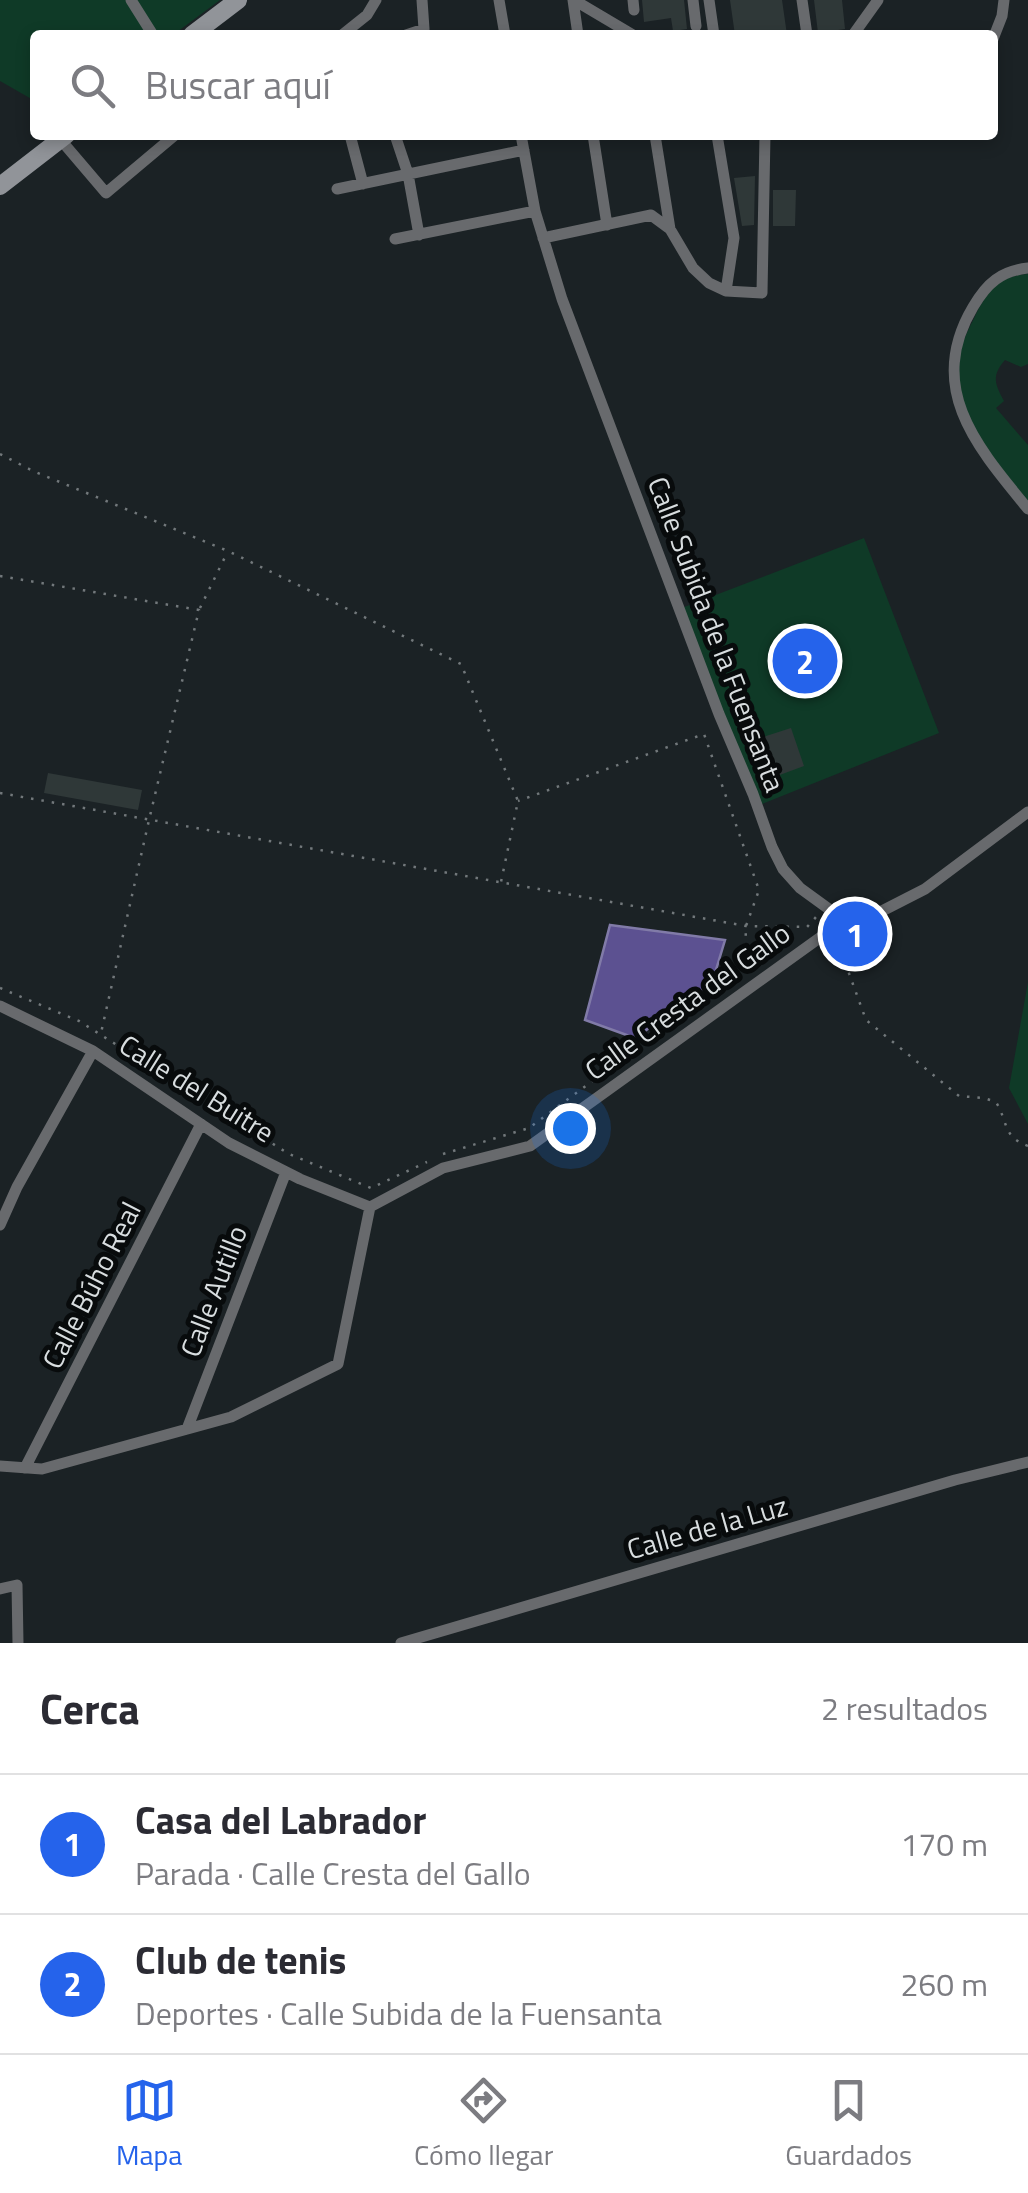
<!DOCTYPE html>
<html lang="es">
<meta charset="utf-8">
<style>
body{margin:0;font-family:"Titillium Web",sans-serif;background:#f2f2f3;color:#2b2b33}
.you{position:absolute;left:570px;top:1128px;width:35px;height:35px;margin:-25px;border:8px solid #fff;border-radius:50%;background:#1a73e8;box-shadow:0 0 0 15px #1a73e833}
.badge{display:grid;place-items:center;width:65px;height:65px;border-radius:50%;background:#2563eb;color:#fff;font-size:32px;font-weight:700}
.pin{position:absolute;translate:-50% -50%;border:5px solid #fff;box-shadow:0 2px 10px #0006}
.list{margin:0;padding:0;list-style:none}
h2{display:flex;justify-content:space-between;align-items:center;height:130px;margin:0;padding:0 40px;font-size:42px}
h2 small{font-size:32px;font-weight:400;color:#7c7c81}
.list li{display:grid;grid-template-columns:65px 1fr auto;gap:30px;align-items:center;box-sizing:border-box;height:140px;padding:0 40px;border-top:2px solid #e1e1e2}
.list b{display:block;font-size:38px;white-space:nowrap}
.list p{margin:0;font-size:32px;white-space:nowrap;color:#7c7c81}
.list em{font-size:32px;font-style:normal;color:#7c7c81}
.icon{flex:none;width:55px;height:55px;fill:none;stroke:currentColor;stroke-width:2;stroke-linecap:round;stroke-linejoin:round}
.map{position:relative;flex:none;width:1028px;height:1643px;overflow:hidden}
.search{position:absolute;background:#fff;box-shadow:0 5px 15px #0003;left:30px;right:30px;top:30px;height:110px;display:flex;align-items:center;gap:25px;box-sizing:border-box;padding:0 35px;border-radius:10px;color:#7c7c81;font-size:38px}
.sheet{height:410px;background:#fff}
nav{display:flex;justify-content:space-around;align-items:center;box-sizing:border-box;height:140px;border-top:2px solid #e1e1e2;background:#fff;font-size:28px;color:#7c7c81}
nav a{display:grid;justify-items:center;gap:5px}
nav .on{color:#2563eb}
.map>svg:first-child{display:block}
.green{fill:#0f3a27}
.water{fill:#5c5191;stroke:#817ba8;stroke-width:2.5}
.building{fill:#2f3838}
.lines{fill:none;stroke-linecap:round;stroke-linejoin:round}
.path{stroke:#72787b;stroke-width:2.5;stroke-dasharray:2.5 8;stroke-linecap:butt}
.minor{stroke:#686a6d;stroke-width:11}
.secondary{stroke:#919499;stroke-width:18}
.labels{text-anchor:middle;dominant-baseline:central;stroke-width:10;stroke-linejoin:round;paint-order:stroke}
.street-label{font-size:28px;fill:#d8dddf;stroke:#080b0c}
</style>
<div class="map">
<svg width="1028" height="1643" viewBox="0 0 1028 1643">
<rect width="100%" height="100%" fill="#1b2225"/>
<path class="green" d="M0,0H220L173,35H35V101L0,81Z
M1028,274V364L1021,367L1005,360C991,376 995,384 1004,401L996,408L1028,445V502C1011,480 989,458 975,434C960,408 953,371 963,343C966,333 972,323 976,314C989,289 999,276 1028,274Z
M864,538L939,733L757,806L679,609Z
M1028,982V1124L1009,1088Z"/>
<path class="water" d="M610,925L725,940L712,983L635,1038L585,1020Z"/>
<path class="building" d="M642,0H684L687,29L673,31L671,18L644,22Z
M730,0H782L787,35H735Z
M814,0H842L845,29L818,33Z
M755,176L754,225L742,226L734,178Z
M773,190H796L795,226H773Z
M791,728L804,766L777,776L763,737Z
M48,773L142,790L138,810L44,793Z"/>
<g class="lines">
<path class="path" d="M0,454L33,471L228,551L461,664L518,801L501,882
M0,576L199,610L149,820L101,1033
M200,608L227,553
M0,793L746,926L807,927L817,916
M838,943L866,1020L959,1096L984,1098L996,1102C1009,1124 1002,1136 1028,1146
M0,988L79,1021L289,1154L371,1188L427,1162
M443,1154L529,1128L630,1053L745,962L746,926L759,890L704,734L518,801"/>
<path class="minor" d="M131,0L153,35
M499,0L505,35
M573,0L578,35
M574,0L633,35
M633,0L634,10
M693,0L696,26
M709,0L714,35
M802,0L807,35
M342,35L367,15L376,0
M406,35L424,29L422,0
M853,35L878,0
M993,39L1002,16L1004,0
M350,135L363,184
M395,135L408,174L419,235
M521,135L535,211L562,299L719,714L753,794L772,847L783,869L800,888L833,912L850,916L880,912L925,889L1028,812
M593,135L607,225
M655,135L670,229
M717,135L734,238L726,291
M60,139L106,193L175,135
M337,189L524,150
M543,238L651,215L670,229L693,268L709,283L726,291L762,293L765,135
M395,239L535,211
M1028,268C1001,271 987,283 973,307C925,388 977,447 1028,509
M0,1006L93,1051L229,1143L300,1179L370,1207
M370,1207L443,1168L530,1146L850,916
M0,1225L17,1187L93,1051
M187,1429L286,1172
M0,1466L42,1469L231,1417L338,1364L370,1207
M25,1468L201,1124
M0,1589L17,1585L18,1643
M401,1643L955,1480L1028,1462"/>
<path class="secondary" d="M192,35L238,0
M0,186L66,135"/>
</g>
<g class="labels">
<g class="street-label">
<text transform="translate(717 634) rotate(69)">Calle Subida de la Fuensanta</text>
<text transform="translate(687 1001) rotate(-36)">Calle Cresta del Gallo</text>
<text transform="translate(197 1088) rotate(32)">Calle del Buitre</text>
<text transform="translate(91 1285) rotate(-63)">Calle Búho Real</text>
<text transform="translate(213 1291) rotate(-69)">Calle Autillo</text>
<text transform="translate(707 1527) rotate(-16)">Calle de la Luz</text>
</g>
</g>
</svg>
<div class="you"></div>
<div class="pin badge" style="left:855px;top:934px">1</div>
<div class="pin badge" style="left:805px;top:661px">2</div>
<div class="search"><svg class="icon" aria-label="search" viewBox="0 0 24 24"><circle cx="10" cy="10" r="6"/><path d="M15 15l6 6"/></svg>Buscar aquí</div>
</div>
<section class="sheet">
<h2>Cerca<small>2 resultados</small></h2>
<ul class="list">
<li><span class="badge">1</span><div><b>Casa del Labrador</b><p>Parada · Calle Cresta del Gallo</p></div><em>170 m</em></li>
<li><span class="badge">2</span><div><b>Club de tenis</b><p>Deportes · Calle Subida de la Fuensanta</p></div><em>260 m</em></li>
</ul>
</section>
<nav>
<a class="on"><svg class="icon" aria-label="map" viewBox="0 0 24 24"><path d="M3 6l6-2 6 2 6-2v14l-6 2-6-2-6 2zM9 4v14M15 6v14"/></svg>Mapa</a>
<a><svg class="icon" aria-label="directions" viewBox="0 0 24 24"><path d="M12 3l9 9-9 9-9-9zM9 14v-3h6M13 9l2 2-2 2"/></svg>Cómo llegar</a>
<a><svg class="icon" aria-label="saved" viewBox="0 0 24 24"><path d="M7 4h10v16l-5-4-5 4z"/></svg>Guardados</a>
</nav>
